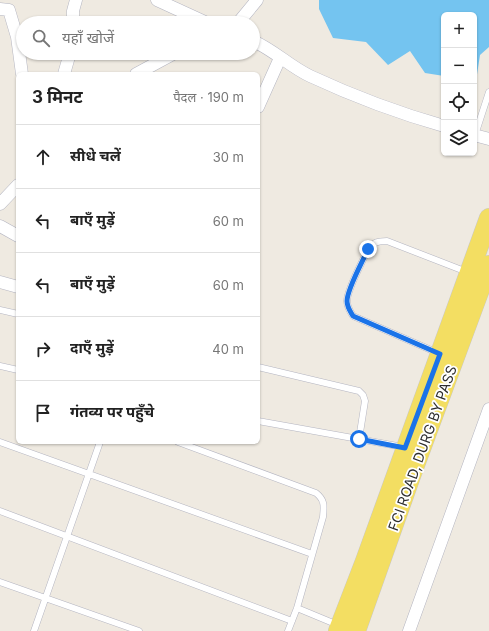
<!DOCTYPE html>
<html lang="hi">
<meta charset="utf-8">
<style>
body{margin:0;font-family:Inter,"Noto Sans Devanagari",sans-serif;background:#f2f2f2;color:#222}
.controls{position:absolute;right:12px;top:12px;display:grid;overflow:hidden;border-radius:6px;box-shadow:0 1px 3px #0004}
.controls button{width:36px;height:36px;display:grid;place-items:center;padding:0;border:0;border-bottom:1px solid #e0e0e0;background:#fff;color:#222;font:20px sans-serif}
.stop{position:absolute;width:12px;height:12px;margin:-9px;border:3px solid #1a73e8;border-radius:50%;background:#fff}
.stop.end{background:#1a73e8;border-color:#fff;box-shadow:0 1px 4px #0008}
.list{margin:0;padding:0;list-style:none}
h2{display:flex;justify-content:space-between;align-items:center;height:52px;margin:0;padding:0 16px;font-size:17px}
h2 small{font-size:13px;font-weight:400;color:#767676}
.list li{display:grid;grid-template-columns:26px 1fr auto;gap:12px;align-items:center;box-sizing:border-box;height:64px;padding:0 16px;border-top:1px solid #e0e0e0}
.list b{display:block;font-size:15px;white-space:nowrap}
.list em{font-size:13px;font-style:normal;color:#767676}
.icon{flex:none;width:22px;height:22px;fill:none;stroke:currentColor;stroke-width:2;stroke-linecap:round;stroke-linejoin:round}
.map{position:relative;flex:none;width:489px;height:631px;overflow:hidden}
.search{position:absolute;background:#fff;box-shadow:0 1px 3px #0004;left:16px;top:16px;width:244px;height:44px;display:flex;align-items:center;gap:10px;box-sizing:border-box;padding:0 14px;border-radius:22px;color:#767676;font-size:15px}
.panel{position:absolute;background:#fff;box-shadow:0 1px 3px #0004;left:16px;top:72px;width:244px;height:372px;border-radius:6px}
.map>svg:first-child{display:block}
.water{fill:#74c4f0}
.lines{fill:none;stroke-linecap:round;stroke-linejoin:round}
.service-casing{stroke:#b4b5c1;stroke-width:7}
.minor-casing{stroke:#b4b5c1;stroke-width:13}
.primary-casing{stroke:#c9c9c9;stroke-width:20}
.service{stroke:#fff;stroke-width:6}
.minor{stroke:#fff;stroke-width:12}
.primary{stroke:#f3de62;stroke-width:19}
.route{stroke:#1a73e8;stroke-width:5}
.labels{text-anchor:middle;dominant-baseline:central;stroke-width:3.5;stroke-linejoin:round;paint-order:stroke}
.street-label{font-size:14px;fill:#2e2e2e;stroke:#fff}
</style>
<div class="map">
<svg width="489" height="631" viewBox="0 0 489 631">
<rect width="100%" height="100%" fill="#efeae1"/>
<path class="water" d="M319,0H489V47L480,55L476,81H474V15H444V76L425,73L410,51L388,65L366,42L333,38L319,9Z"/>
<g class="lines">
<defs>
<path id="service" d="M475,135L489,92
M0,310L18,314
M438,353L353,316C350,311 347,307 347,301C347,289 363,261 368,249C374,242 378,241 387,241L467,272
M0,366L18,370
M258,367L359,391L363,395L365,401L359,439
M258,421L403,447
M0,442L312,554
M178,442L316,493C325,500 324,506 323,517L297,608L288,631
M0,511L292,621
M0,582L139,631
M297,608L338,625
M34,631L100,442"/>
<path id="minor" d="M157,0L207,23
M0,9L9,10L17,37L22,74
M73,23V11L76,0
M238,23L257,0
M253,41C274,50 289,66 310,76C353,96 398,113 444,126
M64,74L70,53
M136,74L175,53
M258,107L280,58
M474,135L489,139
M0,204L18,185
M0,226L18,236
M0,282L18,287
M409,631L489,409"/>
<path id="primary" d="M338,631L365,561L489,218
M356,631L411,476L489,265"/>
</defs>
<use href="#service" class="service-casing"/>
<use href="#minor" class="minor-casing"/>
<use href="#primary" class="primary-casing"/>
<use href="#service" class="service"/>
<use href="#minor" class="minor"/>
<use href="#primary" class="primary"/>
</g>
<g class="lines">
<path class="route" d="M359,439L405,448L440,354L353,316C350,311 347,307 347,301C347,289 363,261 368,249"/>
</g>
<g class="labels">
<g class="street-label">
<text transform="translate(422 448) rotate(-70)">FCI ROAD, DURG BY PASS</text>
</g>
</g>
</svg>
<div class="controls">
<button>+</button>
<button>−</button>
<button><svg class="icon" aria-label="locate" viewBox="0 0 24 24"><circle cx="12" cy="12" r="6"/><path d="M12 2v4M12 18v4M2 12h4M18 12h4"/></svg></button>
<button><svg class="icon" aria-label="layers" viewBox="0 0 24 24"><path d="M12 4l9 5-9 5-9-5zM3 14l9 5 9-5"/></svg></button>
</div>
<div class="stop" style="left:359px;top:439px"></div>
<div class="stop end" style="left:368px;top:249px"></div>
<div class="search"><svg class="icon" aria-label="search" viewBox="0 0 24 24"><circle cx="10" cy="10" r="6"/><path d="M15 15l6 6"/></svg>यहाँ खोजें</div>
<section class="panel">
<h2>3 मिनट<small>पैदल · 190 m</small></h2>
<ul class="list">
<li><svg class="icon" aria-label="ahead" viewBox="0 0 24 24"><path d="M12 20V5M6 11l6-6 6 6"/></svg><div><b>सीधे चलें</b></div><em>30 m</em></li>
<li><svg class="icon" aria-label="left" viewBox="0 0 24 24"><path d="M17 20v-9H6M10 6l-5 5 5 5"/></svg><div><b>बाएँ मुड़ें</b></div><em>60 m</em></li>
<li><svg class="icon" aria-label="left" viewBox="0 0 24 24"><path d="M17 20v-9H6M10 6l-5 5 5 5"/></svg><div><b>बाएँ मुड़ें</b></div><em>60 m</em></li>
<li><svg class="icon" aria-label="right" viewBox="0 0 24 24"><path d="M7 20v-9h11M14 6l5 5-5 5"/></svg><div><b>दाएँ मुड़ें</b></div><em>40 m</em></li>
<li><svg class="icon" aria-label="arrive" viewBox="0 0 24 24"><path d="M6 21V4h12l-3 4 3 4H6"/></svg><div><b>गंतव्य पर पहुँचे</b></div></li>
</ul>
</section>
</div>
